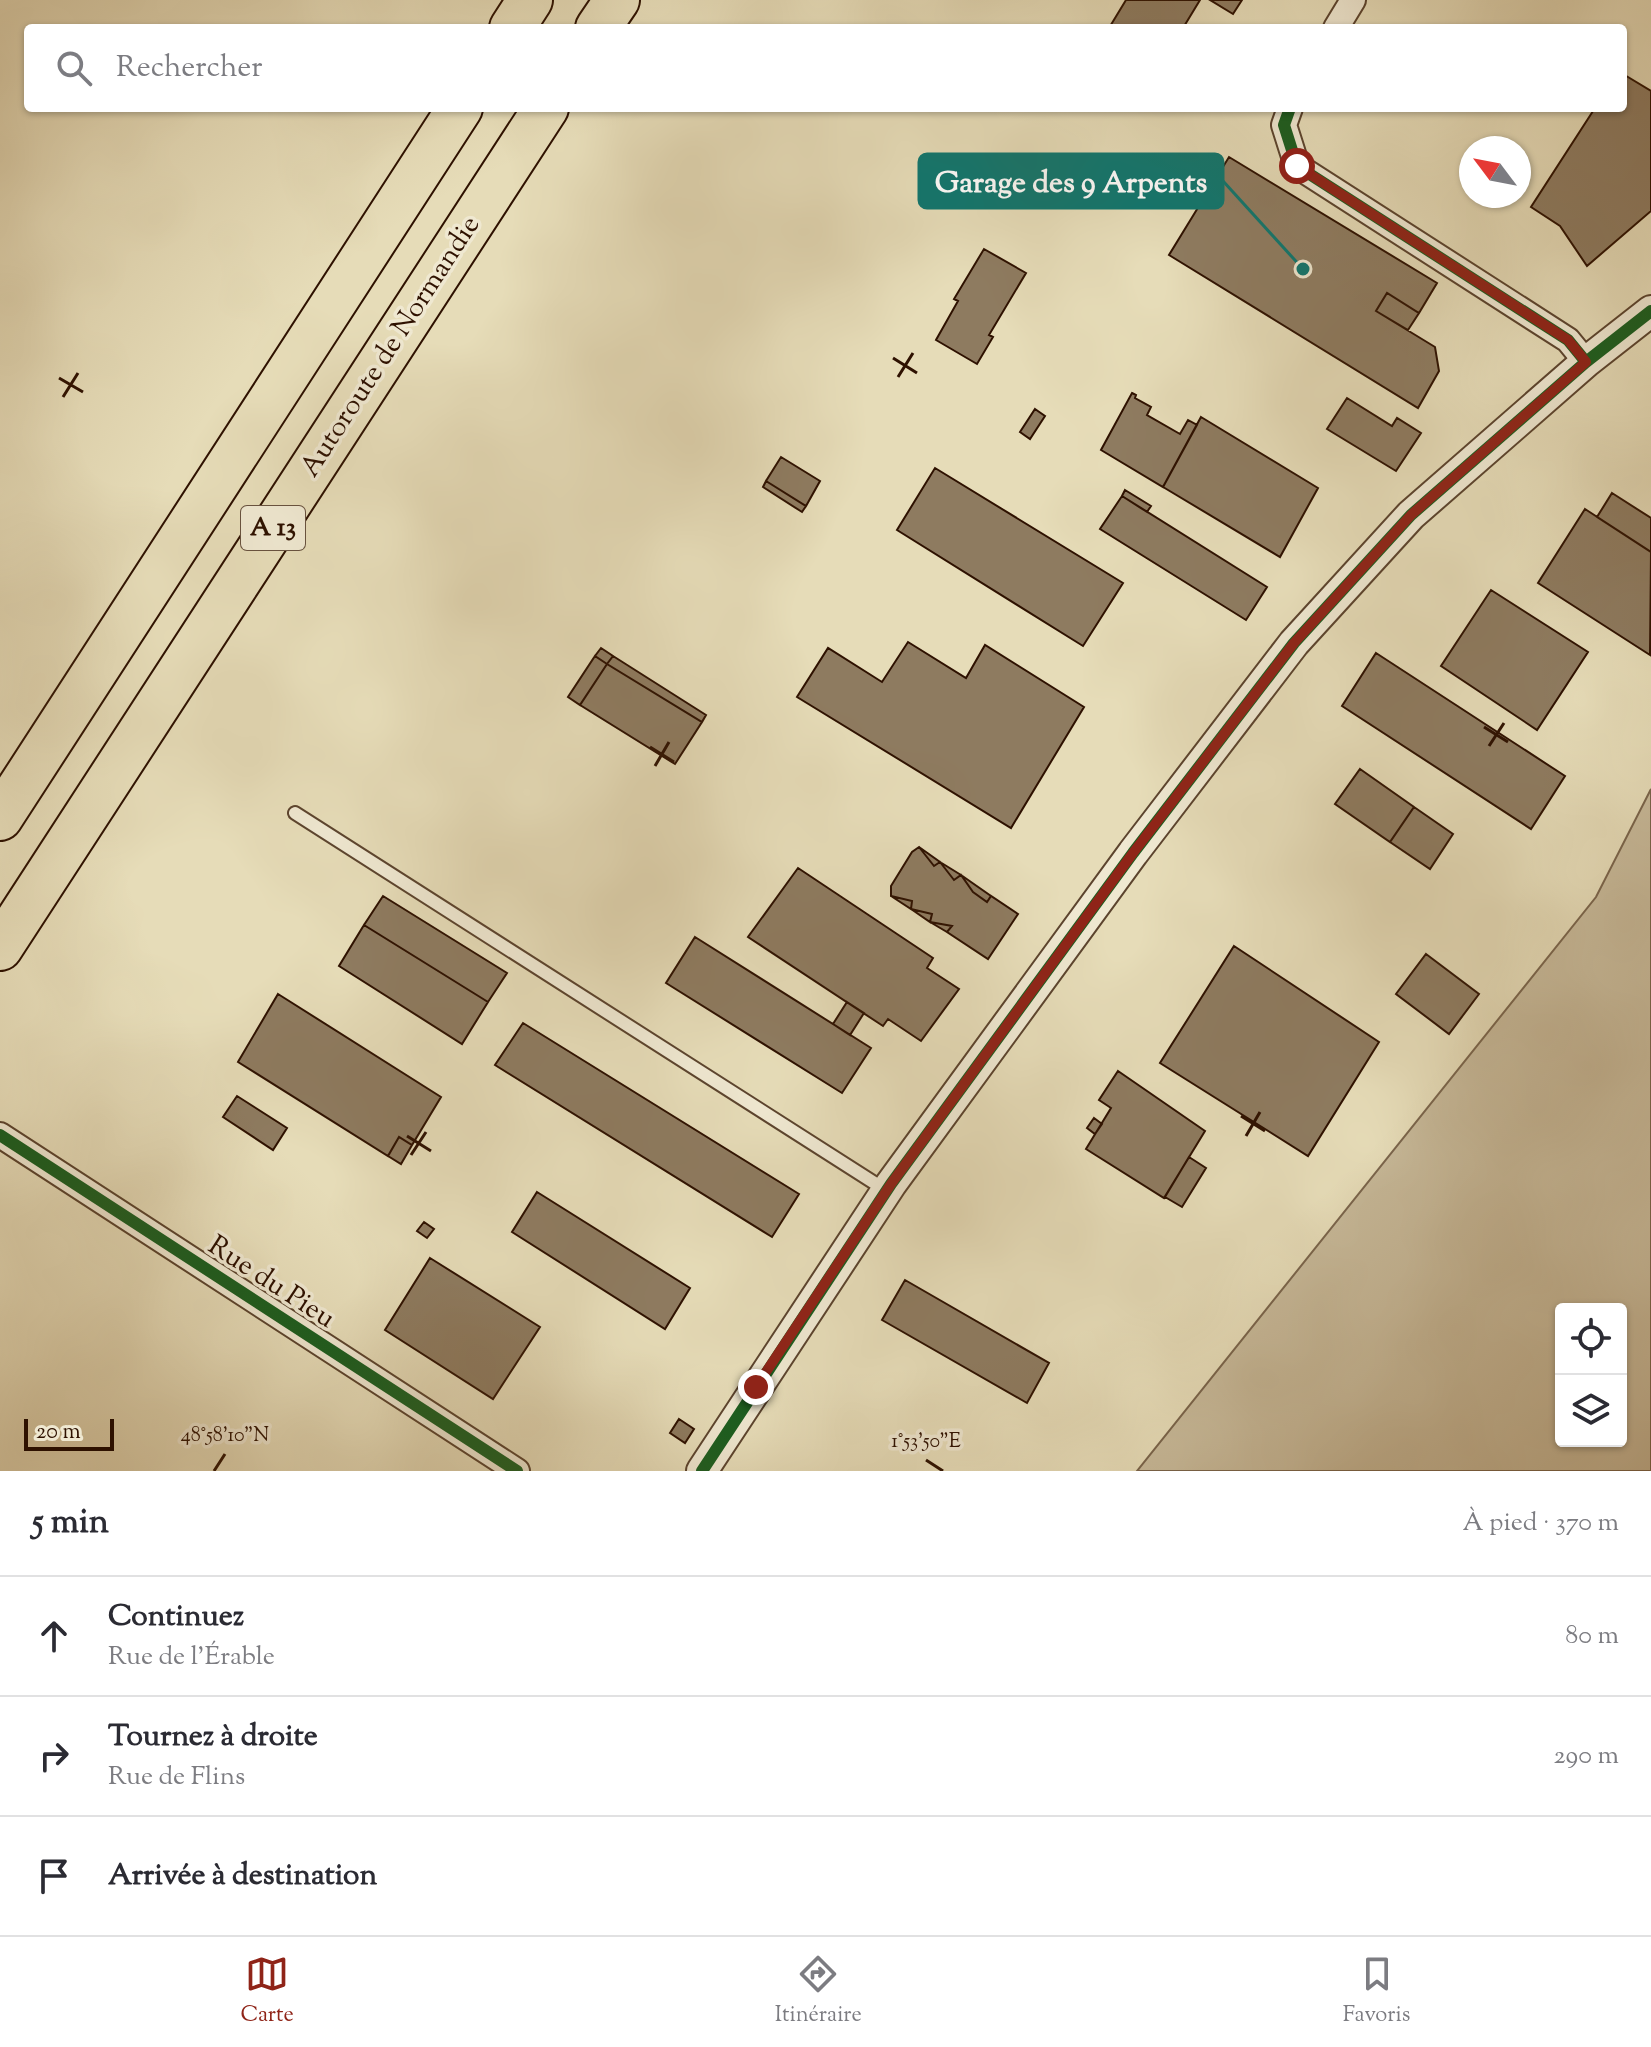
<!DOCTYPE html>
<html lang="fr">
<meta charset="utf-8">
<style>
body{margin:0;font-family:"Sorts Mill Goudy",serif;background:#f7f7f7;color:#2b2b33}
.controls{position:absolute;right:24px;bottom:24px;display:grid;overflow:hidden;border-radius:8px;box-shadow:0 2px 6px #0004}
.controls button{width:72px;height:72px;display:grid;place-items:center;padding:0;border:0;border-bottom:2px solid #e1e1e2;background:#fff;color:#2b2b33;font:40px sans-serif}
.compass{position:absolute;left:1459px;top:136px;width:72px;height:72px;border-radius:50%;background:#fff;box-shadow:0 2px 6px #0004;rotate:302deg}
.scale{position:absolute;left:24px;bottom:20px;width:90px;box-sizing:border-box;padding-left:8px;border:4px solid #2e1100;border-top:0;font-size:22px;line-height:28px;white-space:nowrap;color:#2e1100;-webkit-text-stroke:6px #efe8d1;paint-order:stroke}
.stop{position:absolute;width:24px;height:24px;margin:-18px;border:6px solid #8f2418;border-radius:50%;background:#fff}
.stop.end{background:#8f2418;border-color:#fff;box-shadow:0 2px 8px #0008}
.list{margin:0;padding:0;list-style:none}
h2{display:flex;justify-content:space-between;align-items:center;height:104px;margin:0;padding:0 32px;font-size:34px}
h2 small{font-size:26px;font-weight:400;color:#7c7c81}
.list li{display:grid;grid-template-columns:52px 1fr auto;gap:24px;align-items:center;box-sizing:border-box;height:120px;padding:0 32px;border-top:2px solid #e1e1e2}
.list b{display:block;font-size:30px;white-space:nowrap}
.list p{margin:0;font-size:26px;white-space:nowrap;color:#7c7c81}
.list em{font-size:26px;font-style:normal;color:#7c7c81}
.icon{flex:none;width:44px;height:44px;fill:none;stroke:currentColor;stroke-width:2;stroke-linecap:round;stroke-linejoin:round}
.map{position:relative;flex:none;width:1651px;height:1471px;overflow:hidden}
.search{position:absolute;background:#fff;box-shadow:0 2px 6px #0004;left:24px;right:24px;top:24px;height:88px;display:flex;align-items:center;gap:20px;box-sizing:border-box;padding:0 28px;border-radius:8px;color:#7c7c81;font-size:30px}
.sheet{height:464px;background:#fff}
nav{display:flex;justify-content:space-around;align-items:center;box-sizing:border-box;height:112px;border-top:2px solid #e1e1e2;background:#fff;font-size:22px;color:#7c7c81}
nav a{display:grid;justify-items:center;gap:4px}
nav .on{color:#8f2418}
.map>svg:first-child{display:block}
.green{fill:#c7b999;stroke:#7a654c;stroke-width:2;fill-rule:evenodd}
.building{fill:#8e7b60;stroke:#2e1100;stroke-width:2}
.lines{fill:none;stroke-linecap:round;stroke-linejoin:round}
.service-casing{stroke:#5c442e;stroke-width:16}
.minor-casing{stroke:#5c442e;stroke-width:28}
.tertiary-casing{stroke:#5c442e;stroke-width:34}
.motorway-casing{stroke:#2e1100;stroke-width:48}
.service{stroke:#efe8d1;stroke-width:12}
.minor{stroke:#efe8d1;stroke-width:24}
.tertiary{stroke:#efe8d1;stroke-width:30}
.motorway{stroke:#e6dcb8;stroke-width:44}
.cycleway-casing{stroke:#efe8d1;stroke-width:17}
.cycleway{stroke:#1b5e20;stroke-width:12}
.route{stroke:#8f2418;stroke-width:10}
.ticks{fill:none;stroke:#2e1100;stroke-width:3}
.labels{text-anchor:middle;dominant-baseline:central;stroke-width:7;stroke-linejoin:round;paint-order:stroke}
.shield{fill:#efe8d1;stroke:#68523f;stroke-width:2}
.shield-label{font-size:26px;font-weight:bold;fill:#2e1100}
.street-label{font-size:28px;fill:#2e1100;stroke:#efe8d1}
.ticks-label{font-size:20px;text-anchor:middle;fill:#2e1100;stroke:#efe8d1;stroke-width:7;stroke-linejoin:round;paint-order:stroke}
.leader{fill:none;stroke:#0f766e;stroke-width:3}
.callout-dot{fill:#0f766e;stroke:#efe8d1;stroke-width:3}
.callout{fill:#0f766e;stroke:#0f766e;stroke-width:3}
.callout-label{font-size:30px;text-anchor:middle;font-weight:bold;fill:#fff}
</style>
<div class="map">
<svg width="1651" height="1471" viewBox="0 0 1651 1471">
<rect width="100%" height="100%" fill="#e6dcb8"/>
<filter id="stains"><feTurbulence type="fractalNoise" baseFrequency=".0025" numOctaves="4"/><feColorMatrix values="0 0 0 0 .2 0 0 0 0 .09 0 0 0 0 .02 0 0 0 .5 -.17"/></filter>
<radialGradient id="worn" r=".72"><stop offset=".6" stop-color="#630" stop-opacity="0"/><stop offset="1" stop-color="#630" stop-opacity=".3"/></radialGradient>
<path class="green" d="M1651,789V1471H1137L1596,897ZM1561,1309H1621V1441H1561Z"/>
<path class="building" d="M1126,0H1200L1183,28H1109Z
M1210,0H1242L1233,14Z
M1623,74L1651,91V211L1587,266L1560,226L1531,207L1595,108H1623Z
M1229,157L1437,283L1419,313L1387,293L1376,311L1435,347L1439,371L1418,408L1169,255Z
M984,249L1026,273L989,335L993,337L977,364L936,340L958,301L954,299Z
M1387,293L1419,313L1408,330L1376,311Z
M1132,393L1136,395L1135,398L1151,407L1147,415L1180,434L1188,420L1197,425L1163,487L1101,450Z
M1347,398L1392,426L1397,418L1421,433L1396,471L1327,429Z
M1035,409L1045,416L1030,439L1020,432Z
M1201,417L1318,488L1280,557L1163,487Z
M781,457L820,481L806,506L766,481Z
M935,468L1123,583L1083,646L897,530Z
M766,481L806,506L802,512L763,487Z
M1125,490L1151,506L1147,512L1122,496Z
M1612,493L1651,518V552L1597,517Z
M1122,496L1267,587L1246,620L1100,529Z
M1585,509L1651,552L1650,655L1538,583Z
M1491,590L1588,652L1537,730L1441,666Z
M908,642L966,678L985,645L1084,707L1011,828L797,697L828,648L882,682Z
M601,648L613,656L607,664L595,656Z
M1376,653L1565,776L1531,829L1342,706Z
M595,656L607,664L580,705L568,697Z
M613,656L706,715L702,722L607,664Z
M607,664L702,722L675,764L580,705Z
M1360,769L1414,807L1390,842L1335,804Z
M1414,807L1453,834L1430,869L1390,842Z
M919,847L934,866L940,862L954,880L961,875L973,892L987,902L991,896L1018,914L988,959L947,932L952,926L930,922L932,914L911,909L912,901L891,896V886L912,852Z
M919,847L940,862L934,866Z
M940,862L961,875L954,880Z
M798,868L933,958L927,968L959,989L921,1041L888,1019L883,1026L748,937Z
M961,875L991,896L987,902L973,892Z
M383,896L507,973L488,1002L364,925Z
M891,896L912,901L911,909Z
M911,909L932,914L930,922Z
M930,922L952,926L947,932Z
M364,925L488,1002L462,1044L339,966Z
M695,937L871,1048L842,1093L666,983Z
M1234,946L1379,1042L1308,1156L1160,1063Z
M1426,954L1479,994L1449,1034L1396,994Z
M278,994L441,1097L412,1145L399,1137L388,1156L238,1062Z
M847,1002L864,1013L850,1035L833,1024Z
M523,1023L799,1194L772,1237L495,1065Z
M1118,1071L1205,1131L1164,1198L1086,1149L1111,1108L1099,1100Z
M237,1096L287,1128L273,1150L223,1117Z
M1094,1118L1102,1124L1095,1134L1087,1128Z
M399,1137L412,1145L401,1164L388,1156Z
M1189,1157L1206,1168L1182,1207L1165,1197Z
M537,1192L690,1288L665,1329L512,1232Z
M424,1222L434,1229L427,1238L417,1231Z
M430,1258L540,1327L493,1399L385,1330Z
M905,1280L1049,1363L1027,1403L882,1320Z
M679,1419L694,1429L685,1443L670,1433Z"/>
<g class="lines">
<defs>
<path id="service" d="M295,813L887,1191"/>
<path id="minor" d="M1336,28L1353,0
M1290,108L1284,125L1297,166L1568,340L1586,362
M0,1135L517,1471"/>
<path id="tertiary" d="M702,1471L891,1184L1133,853L1294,643L1411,515L1586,362L1651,311"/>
<path id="motorway" d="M512,28L530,0
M598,28L617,0
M0,818L460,108
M0,948L546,108"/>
</defs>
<use href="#service" class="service-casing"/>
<use href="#minor" class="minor-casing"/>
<use href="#tertiary" class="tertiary-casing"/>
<use href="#motorway" class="motorway-casing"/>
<use href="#service" class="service"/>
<use href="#minor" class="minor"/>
<use href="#tertiary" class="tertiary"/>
<use href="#motorway" class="motorway"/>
<defs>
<path id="cycleway" d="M1290,108L1284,125L1297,166L1568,340L1586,362
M0,1135L517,1471
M702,1471L891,1184L1133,853L1294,643L1411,515L1586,362L1651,311"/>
</defs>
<use href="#cycleway" class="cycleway-casing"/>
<use href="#cycleway" class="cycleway"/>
</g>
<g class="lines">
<path class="route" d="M756,1387L891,1184L1133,853L1294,643L1411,515L1586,362L1568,340L1297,166"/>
</g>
<path class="ticks" d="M893,358L917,373M898,377L913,353M59,378L83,392M63,397L78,373M1484,727L1508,742M1489,746L1504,723M650,747L674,762M655,766L669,742M1241,1116L1265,1131M407,1136L431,1151M1246,1136L1260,1112M411,1155L426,1132M926,1460L943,1471M214,1471L225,1454"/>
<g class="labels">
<rect class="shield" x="241" y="506" width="64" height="44" rx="6"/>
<g class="shield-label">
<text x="273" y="528">A 13</text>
</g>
<g class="street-label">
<text transform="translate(391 347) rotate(-57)">Autoroute de Normandie</text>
<text transform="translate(271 1283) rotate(33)">Rue du Pieu</text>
</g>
</g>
<g class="ticks-label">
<text x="225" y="1441">48°58'10"N</text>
<text x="926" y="1447">1°53'50"E</text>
</g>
<path class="leader" d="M1303 269L1223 181"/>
<circle class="callout-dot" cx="1303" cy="269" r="8"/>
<rect class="callout" x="919" y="154" width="304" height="54" rx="8"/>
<g class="callout-label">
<text x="1071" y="192">Garage des 9 Arpents</text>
</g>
<rect width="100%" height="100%" filter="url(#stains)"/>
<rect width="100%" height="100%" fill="url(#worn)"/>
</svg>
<div class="controls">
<button><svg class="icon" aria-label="locate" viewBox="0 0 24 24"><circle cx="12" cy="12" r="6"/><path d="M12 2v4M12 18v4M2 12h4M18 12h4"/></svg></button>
<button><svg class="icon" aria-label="layers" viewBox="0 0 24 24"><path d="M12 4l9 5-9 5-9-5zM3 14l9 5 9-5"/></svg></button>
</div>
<svg class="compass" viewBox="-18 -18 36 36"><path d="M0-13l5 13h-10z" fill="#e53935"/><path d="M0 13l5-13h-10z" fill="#7c7c81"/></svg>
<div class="scale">20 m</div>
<div class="stop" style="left:1297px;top:166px"></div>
<div class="stop end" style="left:756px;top:1387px"></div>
<div class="search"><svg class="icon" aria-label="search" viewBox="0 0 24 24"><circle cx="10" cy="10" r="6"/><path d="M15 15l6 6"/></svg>Rechercher</div>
</div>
<section class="sheet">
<h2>5 min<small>À pied · 370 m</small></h2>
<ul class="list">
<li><svg class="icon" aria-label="ahead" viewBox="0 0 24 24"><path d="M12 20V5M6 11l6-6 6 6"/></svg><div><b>Continuez</b><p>Rue de l'Érable</p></div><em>80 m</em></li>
<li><svg class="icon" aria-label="right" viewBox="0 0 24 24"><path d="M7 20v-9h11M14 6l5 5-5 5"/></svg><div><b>Tournez à droite</b><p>Rue de Flins</p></div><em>290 m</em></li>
<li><svg class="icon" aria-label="arrive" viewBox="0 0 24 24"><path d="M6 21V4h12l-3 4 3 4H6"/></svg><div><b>Arrivée à destination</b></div></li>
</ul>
</section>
<nav>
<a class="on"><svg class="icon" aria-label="map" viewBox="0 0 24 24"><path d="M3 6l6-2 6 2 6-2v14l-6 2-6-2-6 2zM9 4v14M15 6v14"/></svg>Carte</a>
<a><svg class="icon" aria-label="directions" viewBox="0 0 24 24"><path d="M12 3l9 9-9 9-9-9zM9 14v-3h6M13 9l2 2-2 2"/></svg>Itinéraire</a>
<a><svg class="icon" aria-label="saved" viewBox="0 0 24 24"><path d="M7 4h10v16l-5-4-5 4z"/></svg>Favoris</a>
</nav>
